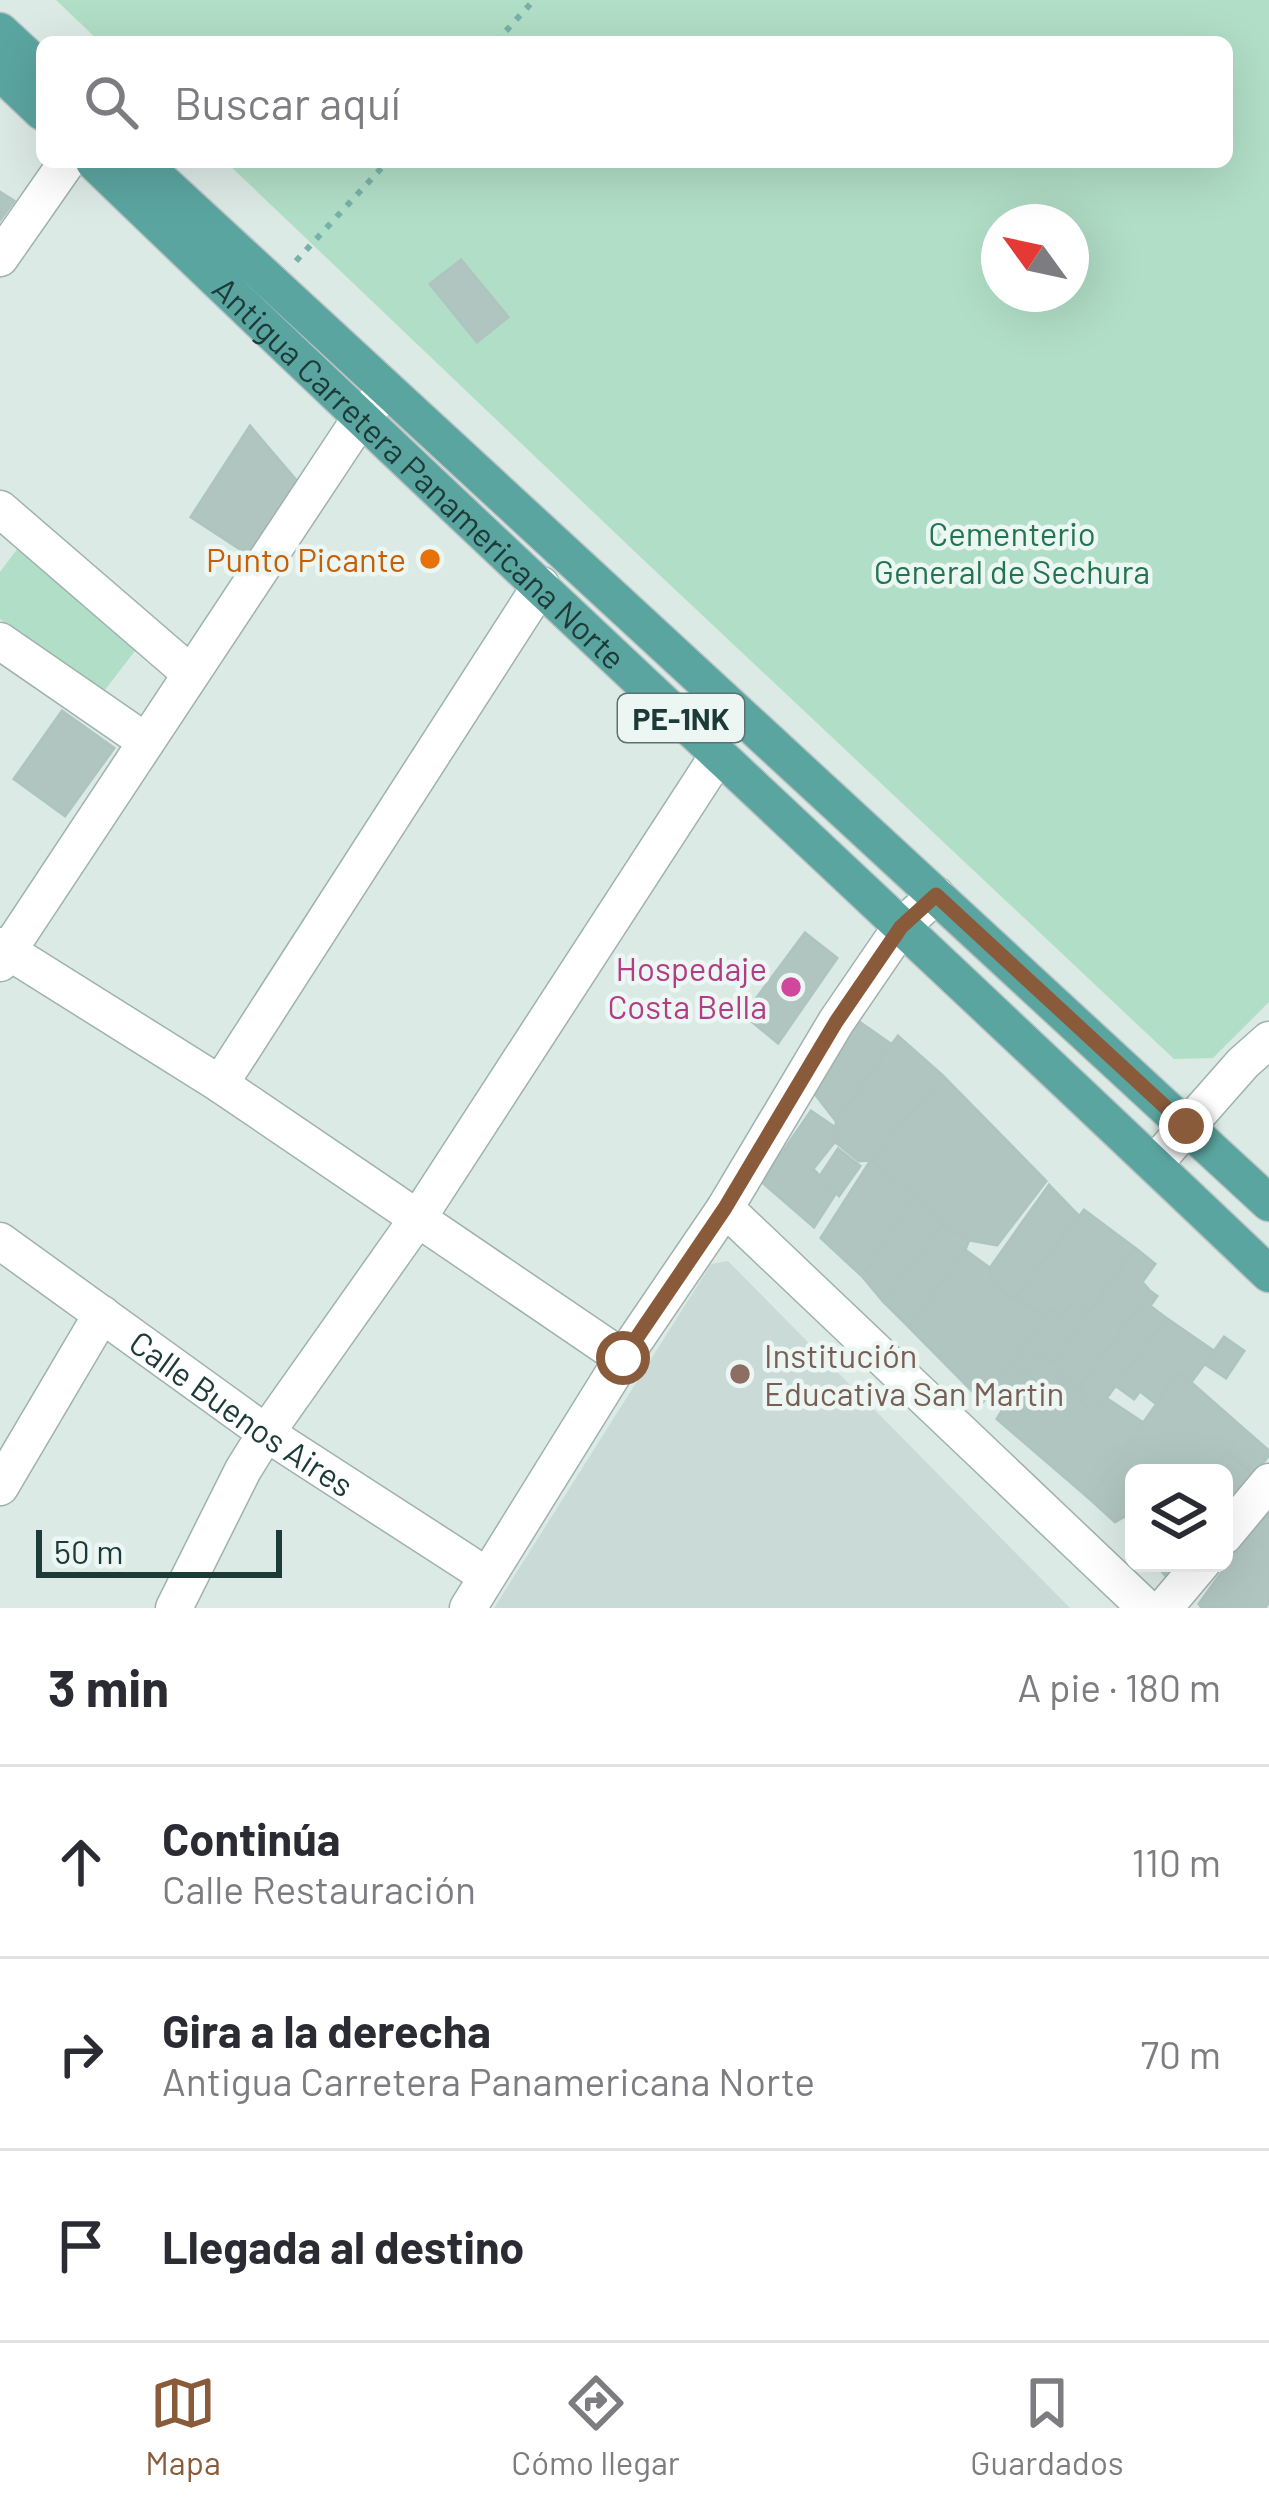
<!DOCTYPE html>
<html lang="es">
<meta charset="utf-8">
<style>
body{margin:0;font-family:Barlow,sans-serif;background:#f2f2f3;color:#2b2b33}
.controls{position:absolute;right:36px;bottom:36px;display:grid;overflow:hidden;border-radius:18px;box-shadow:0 12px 48px #0002}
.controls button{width:108px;height:108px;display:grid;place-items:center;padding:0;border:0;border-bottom:3px solid #e1e1e2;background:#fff;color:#2b2b33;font:60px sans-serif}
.compass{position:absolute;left:981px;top:204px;width:108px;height:108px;border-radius:50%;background:#fff;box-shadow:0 12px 48px #0002;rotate:303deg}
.scale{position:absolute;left:36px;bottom:30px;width:246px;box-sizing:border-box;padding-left:12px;border:6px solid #1c3a38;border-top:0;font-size:33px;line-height:42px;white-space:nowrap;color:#1c3a38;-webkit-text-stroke:9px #ecf7f3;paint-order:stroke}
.stop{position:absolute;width:36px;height:36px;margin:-27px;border:9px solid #8a5b3b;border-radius:50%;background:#fff}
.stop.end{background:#8a5b3b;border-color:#fff;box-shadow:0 3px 12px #0008}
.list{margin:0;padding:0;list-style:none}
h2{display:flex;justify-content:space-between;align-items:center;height:156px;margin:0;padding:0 48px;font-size:51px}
h2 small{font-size:39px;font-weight:400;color:#7c7c81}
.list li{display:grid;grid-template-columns:78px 1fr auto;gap:36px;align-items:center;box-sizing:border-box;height:192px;padding:0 48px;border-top:3px solid #e1e1e2}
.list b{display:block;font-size:45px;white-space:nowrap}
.list p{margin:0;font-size:39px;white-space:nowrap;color:#7c7c81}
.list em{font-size:39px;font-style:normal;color:#7c7c81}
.icon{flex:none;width:66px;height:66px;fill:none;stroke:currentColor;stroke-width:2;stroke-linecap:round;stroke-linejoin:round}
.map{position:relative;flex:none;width:1269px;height:1608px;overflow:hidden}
.search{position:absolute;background:#fff;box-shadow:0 12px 48px #0002;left:36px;right:36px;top:36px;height:132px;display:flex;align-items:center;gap:30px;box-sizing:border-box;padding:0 42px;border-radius:18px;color:#7c7c81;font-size:45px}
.sheet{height:732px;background:#fff}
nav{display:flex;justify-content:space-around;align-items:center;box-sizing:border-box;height:168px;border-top:3px solid #e1e1e2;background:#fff;font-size:33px;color:#7c7c81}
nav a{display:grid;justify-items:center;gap:6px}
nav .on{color:#8a5b3b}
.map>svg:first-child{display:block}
.built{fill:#cadad6}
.green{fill:#b1dec6;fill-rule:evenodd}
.building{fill:#b1c5c0;stroke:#aec4bf;stroke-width:3}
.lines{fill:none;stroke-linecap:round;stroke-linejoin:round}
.minor-casing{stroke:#9fb2ae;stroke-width:39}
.major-casing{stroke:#bbc4c3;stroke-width:39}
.path{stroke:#78b1aa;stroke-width:6;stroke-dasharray:6 9;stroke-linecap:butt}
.minor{stroke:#fff;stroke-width:36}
.major{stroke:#5ba5a0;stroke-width:36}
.route{stroke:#8a5b3b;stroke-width:15}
.food-dot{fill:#e8710a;stroke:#ecf7f3;stroke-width:4.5}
.hotel-dot{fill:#d1479c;stroke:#ecf7f3;stroke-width:4.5}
.education-dot{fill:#8d6e63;stroke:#ecf7f3;stroke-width:4.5}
.labels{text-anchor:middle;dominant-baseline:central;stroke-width:9;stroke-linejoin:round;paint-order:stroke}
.shield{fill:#ecf7f3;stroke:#5a7370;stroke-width:3}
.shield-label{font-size:30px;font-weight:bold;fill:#1c3a38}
.street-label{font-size:33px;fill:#1c3a38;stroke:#ecf7f3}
.park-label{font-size:33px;fill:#237552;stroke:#ecf7f3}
.food-label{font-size:33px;fill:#c56008;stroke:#ecf7f3;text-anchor:end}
.hotel-label{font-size:33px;fill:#b23c85;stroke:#ecf7f3;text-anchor:end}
.education-label{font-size:33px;fill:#785e54;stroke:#ecf7f3;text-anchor:start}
</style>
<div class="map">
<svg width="1269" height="1608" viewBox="0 0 1269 1608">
<rect width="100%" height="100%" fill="#dceae6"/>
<path class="built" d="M728,1261L1070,1608H494L711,1264Z"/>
<path class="green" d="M56,0H1269V1002L1213,1058L1174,1059L632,549L226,162H1227V42H100ZM999,222H1071V294H999Z
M18,548L138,647L101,695L0,619V572Z"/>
<path class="building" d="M0,192L14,201L0,220Z
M461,260L508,317L477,342L430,284Z
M250,426L302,487L255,559L191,517Z
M62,711L114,748L65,816L14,779Z
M805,933L837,958L778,1043L744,1015Z
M855,1019L891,1044L836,1121L808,1085Z
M898,1036L943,1076L871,1160L859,1161L829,1137L836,1128V1121Z
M943,1076L1046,1181L997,1245L969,1240L942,1225L915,1196L871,1160Z
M811,1111L836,1128L829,1137L836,1140L813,1169L836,1193L814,1227L762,1182Z
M838,1149L860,1166L839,1196L820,1176Z
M871,1160L915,1196L862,1276L821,1238Z
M1049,1185L1078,1215L1015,1299L993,1285L990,1268Z
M915,1196L942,1225L883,1301L862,1276Z
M1084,1210L1135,1248L1089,1312L1073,1302L1062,1317L1051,1309L1046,1316L1015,1299Z
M942,1225L969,1240L965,1250L909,1327L883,1301Z
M1135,1248L1155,1264L1142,1282L1150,1291L1079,1387L1069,1379L1063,1386L1057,1382L1065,1372L1053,1363Z
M965,1250L990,1268L993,1285L1046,1316L983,1402L909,1327Z
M1150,1291L1157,1296L1150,1306L1166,1318L1096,1412L1081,1401L1086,1394L1079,1387Z
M1073,1302L1089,1312L1053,1363L1039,1354L1025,1375L1011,1365L1051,1309L1062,1317Z
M1166,1318L1214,1351L1192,1381L1179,1372L1155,1403L1140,1391L1134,1399L1116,1386Z
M1224,1337L1244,1351L1226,1378L1205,1364Z
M1039,1354L1065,1372L1057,1382L1063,1386L1069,1379L1083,1388L1086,1394L1081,1401L1096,1412L1106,1398L1142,1422L1090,1499L997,1419L1008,1401L992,1389L1011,1365L1025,1375Z
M1179,1372L1269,1451V1455L1224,1512V1473H1134V1522L1127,1515L1115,1522L1090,1499Z
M1245,1430L1269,1451L1253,1474L1228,1452Z
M1228,1452L1253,1474L1231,1503L1224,1497V1473H1210Z
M1269,1513V1551L1247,1537Z
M1247,1537L1269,1551V1602L1265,1608H1202L1199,1604Z
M1155,1563H1184L1170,1581Z
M1155,1563H1184L1170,1581Z"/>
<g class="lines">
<defs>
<g id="minor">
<path d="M0,258L67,162"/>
<path d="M0,509L190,673"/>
<path d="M0,641L145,741"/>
<path d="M0,946L220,1084L623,1358"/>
<path d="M0,963L360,419L381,396"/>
<path d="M220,1084L541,585"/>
<path d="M1154,1164L1243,1063L1269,1040"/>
<path d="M725,1208L1146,1608"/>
<path id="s1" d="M0,1241L266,1433L487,1576"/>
<path d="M0,1487L102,1314"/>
<path d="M1224,1536L1269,1482"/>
<path d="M174,1608L243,1470L266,1433L418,1218L719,754"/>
<path d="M468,1608L623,1358L725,1208L836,1022L901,927L936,895"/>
<path d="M1164,1608L1202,1563"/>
</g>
<g id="major">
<path d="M0,31L42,70"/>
<path d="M0,72L42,112"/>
<path id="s2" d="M94,162C482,537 879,902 1269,1274"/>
<path d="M141,162L1269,1203"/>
</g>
</defs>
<use href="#minor" class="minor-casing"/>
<use href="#major" class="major-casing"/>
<path class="path" d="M496,42L534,0
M296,261L387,162"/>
<use href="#minor" class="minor"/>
<use href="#major" class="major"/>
</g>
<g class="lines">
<path class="route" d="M623,1358L725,1208L836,1022L901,927L936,895L1186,1126"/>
</g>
<circle class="food-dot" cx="430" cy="559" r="12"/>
<circle class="hotel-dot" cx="791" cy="987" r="12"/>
<circle class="education-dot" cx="740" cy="1374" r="12"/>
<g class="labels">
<rect class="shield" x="618" y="694" width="126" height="48" rx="9"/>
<g class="shield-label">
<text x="681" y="718">PE-1NK</text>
</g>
<g class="street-label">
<text stroke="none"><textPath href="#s2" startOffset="450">Antigua Carretera Panamericana Norte</textPath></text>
<text stroke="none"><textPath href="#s1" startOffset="297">Calle Buenos Aires</textPath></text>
</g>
<g class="park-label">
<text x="1012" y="533">Cementerio<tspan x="1012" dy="38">General de Sechura</tspan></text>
</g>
<g class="food-label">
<text x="406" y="559">Punto Picante</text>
</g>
<g class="hotel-label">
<text x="767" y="968">Hospedaje<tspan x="767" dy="38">Costa Bella</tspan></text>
</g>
<g class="education-label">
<text x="764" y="1355">Institución<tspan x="764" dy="38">Educativa San Martin</tspan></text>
</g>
</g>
</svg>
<div class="controls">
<button><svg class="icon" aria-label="layers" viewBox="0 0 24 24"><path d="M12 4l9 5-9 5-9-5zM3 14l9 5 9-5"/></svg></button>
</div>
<svg class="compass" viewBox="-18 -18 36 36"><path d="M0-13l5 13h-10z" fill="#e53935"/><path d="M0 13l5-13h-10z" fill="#7c7c81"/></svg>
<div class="scale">50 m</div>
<div class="stop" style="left:623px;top:1358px"></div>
<div class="stop end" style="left:1186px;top:1126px"></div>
<div class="search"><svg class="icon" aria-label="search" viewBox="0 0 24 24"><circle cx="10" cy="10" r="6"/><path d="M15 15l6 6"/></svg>Buscar aquí</div>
</div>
<section class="sheet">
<h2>3 min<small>A pie · 180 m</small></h2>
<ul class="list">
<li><svg class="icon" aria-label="ahead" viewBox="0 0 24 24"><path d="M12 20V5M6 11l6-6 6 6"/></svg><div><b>Continúa</b><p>Calle Restauración</p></div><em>110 m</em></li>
<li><svg class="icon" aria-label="right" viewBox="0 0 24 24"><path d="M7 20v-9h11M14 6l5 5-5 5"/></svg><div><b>Gira a la derecha</b><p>Antigua Carretera Panamericana Norte</p></div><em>70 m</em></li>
<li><svg class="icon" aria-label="arrive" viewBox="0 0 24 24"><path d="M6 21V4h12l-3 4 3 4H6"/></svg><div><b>Llegada al destino</b></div></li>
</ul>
</section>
<nav>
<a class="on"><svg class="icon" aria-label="map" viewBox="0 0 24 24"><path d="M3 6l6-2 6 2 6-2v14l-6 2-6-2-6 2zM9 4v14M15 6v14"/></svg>Mapa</a>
<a><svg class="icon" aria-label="directions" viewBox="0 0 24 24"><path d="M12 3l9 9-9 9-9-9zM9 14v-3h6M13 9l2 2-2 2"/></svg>Cómo llegar</a>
<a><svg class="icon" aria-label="saved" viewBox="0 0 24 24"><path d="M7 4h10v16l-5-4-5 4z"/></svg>Guardados</a>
</nav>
